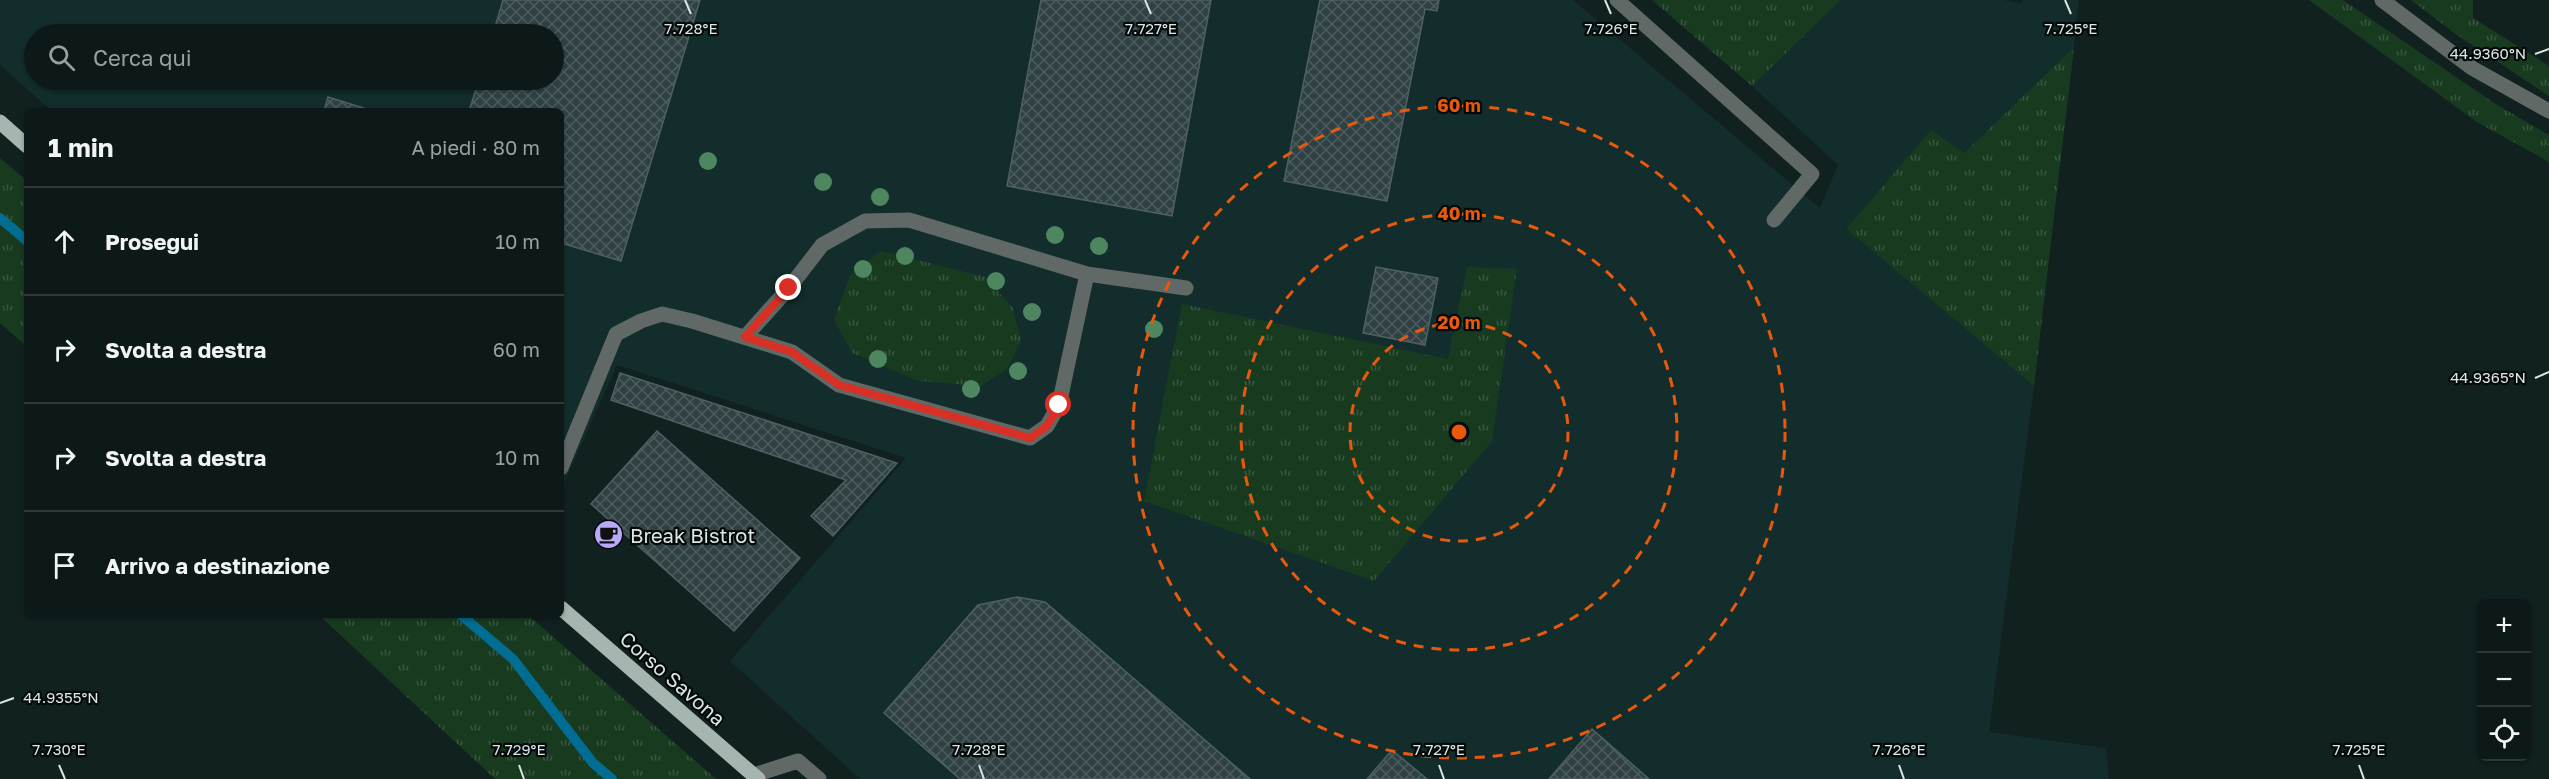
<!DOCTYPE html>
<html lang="it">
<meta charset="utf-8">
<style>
body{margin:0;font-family:"Golos Text",sans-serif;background:#1b2625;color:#f1f3f6}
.controls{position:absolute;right:18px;bottom:18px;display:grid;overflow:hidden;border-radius:9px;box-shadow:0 2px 4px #0004}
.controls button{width:54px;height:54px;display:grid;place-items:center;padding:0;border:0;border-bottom:2px solid #2d3837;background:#0d1918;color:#f1f3f6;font:30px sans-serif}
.stop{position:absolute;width:18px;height:18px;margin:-14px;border:4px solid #d93025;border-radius:50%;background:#fff}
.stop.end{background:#d93025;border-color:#fff;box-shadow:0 2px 6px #0008}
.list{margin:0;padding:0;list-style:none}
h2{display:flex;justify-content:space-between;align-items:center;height:78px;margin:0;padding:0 24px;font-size:26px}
h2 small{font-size:20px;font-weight:400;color:#9aa0a2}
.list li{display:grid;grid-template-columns:39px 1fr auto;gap:18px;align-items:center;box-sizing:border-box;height:108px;padding:0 24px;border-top:2px solid #2d3837}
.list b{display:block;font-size:22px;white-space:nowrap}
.list em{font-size:20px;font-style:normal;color:#9aa0a2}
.icon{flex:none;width:33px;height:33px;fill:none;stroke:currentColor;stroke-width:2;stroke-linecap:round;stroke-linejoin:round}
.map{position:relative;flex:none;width:2549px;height:779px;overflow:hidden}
.search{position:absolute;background:#0d1918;box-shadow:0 2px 4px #0004;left:24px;top:24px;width:540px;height:66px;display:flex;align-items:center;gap:15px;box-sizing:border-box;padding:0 21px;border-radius:33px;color:#9aa0a2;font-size:22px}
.panel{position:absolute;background:#0d1918;box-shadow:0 2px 4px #0004;left:24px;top:108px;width:540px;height:510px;border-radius:9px}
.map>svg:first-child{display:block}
.built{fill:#122d2b;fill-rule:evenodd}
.grass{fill:url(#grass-tufts)}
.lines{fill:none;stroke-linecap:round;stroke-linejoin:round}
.stream{stroke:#016d92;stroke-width:10}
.building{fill:url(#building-cross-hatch);stroke:#4e6064;stroke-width:1.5}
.minor{stroke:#616966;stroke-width:15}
.major{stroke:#a6b5af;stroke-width:15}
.tree{fill:#4e865f}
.route{stroke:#d93025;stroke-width:8}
.ticks{fill:none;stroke:#dce6e5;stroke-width:2}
.ring{fill:none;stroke:#e8590c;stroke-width:3;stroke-dasharray:10 8}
.labels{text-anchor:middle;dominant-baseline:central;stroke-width:4.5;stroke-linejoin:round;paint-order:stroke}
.poi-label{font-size:20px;fill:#dce6e5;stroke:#040909;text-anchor:start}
.street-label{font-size:20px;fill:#dce6e5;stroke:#040909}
.ticks-label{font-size:15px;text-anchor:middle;fill:#dce6e5;stroke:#040909;stroke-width:4.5;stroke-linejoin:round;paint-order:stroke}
.centre{fill:#e8590c;stroke:#040909;stroke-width:3}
.ring-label{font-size:18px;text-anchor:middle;font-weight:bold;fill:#e8590c;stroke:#040909;stroke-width:4.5;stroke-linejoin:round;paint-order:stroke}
</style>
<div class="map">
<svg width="2549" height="779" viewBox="0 0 2549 779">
<defs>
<pattern id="grass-tufts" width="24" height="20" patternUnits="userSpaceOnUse" patternTransform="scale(1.5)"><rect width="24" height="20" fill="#183b20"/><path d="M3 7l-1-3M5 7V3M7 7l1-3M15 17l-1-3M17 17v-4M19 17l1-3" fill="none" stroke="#395740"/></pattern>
<pattern id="building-cross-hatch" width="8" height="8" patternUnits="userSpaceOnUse" patternTransform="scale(1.5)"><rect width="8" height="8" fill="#304144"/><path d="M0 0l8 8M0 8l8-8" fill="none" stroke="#4d5c5f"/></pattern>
</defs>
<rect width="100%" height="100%" fill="#112120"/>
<path class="built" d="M0,0H1573L1820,208L1838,165L1752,86L1841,0H2003L2021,3L2024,0H2079L2074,47L1964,153L1931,131L1846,229L2034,386L1989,732L2106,748L2109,779H860L730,661L906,458L617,365L561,490V111H52L0,65ZM34,34H554V80H34Z"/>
<path class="grass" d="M1652,0H1841L1752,86Z
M2309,0H2343L2494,103L2549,135V162L2477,122Z
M2411,0H2473V18L2549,66V96L2457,35Z
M2074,47L2034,386L1846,229L1931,130L1964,153Z
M0,158L27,181V347L0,323Z
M881,251L985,277L1013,308L1021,341L1007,369L981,386L918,381L852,353L834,320L850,275Z
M1467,267L1517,269L1492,441L1374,581L1144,501L1182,304L1448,359Z
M319,615H528L716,779H495Z"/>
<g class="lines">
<path class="stream" d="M0,218L27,241
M461,615L513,659L593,763L612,779"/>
</g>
<path class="building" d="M503,0H700L621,261L561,243V111H469L479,80H554V34H493Z
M1041,0H1211L1172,216L1007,186Z
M1320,0H1439L1437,11L1425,9L1387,201L1284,181Z
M328,97L373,111H324Z
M1376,267L1438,278L1425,345L1363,333Z
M620,373L897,463L833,536L811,516L846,480L611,400Z
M657,431L800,558L734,631L591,504Z
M1017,597L1045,602L1250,779H960L884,713L978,605Z
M1592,729L1649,779H1549Z
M1392,750L1427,779H1367Z"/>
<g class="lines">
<path class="minor" d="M1617,0L1812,174L1774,220
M2382,0L2472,68L2549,111
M745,337L789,288L822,245L865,221L909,220L1087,274L1186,288
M561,468L616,334L641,321L662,314L692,321L792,352L839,385L1030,438L1047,426L1059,405L1087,274
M754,775L798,761L819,779"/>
<path class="major" d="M0,122L27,146
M561,608L758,779"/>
</g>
<g class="tree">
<circle cx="708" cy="161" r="9"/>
<circle cx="823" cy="182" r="9"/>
<circle cx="880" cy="197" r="9"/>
<circle cx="1055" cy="235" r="9"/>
<circle cx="1099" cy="246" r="9"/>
<circle cx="905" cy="256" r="9"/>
<circle cx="863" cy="269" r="9"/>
<circle cx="996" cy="281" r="9"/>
<circle cx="1032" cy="312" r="9"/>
<circle cx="1154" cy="329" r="9"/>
<circle cx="878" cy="359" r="9"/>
<circle cx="1018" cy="371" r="9"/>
<circle cx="971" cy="389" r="9"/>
</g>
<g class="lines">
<path class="route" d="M789,288L745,337L792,352L839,385L1030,438L1047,426L1059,405"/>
</g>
<path class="ticks" d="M685,0L691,14M1145,0L1151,14M1605,0L1611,14M2065,0L2071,14M2535,54L2549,49M2535,378L2549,372M0,703L14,698M59,765L65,779M519,765L524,779M979,765L984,779M1439,765L1444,779M1899,765L1904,779M2359,765L2364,779"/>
<g class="ring">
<circle cx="1459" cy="432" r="109"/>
<circle cx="1459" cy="432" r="218"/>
<circle cx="1459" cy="432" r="326"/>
</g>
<defs>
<symbol id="cafe-disc" viewBox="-11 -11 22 22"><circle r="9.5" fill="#b7abf8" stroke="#040909"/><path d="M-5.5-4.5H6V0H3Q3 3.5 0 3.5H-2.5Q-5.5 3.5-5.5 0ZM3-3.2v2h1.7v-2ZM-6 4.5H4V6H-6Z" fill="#111"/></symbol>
</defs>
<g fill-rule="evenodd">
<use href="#cafe-disc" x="592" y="518" width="33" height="33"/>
</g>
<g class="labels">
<g class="poi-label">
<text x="630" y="535">Break Bistrot</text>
</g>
<g class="street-label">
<text transform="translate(673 678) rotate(41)">Corso Savona</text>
</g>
</g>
<g class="ticks-label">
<text x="691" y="34">7.728°E</text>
<text x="1151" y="34">7.727°E</text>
<text x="1611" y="34">7.726°E</text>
<text x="2071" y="34">7.725°E</text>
<text x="2488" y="59">44.9360°N</text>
<text x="2488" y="383">44.9365°N</text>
<text x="61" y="703">44.9355°N</text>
<text x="59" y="755">7.730°E</text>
<text x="519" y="755">7.729°E</text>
<text x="979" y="755">7.728°E</text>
<text x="1439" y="755">7.727°E</text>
<text x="1899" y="755">7.726°E</text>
<text x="2359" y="755">7.725°E</text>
</g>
<circle cx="1459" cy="432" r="9" class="centre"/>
<g class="ring-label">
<text x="1459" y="112">60 m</text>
<text x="1459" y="220">40 m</text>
<text x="1459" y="329">20 m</text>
</g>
</svg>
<div class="controls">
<button>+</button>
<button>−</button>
<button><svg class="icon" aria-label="locate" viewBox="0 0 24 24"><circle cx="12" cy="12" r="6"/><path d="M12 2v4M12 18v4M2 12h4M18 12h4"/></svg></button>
</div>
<div class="stop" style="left:1059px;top:405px"></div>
<div class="stop end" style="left:789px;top:288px"></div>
<div class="search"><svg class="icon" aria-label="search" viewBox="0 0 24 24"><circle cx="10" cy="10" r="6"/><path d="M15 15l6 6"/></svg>Cerca qui</div>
<section class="panel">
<h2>1 min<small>A piedi · 80 m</small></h2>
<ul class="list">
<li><svg class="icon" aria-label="ahead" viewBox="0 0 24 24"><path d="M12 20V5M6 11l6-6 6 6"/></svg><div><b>Prosegui</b></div><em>10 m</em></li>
<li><svg class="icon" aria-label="right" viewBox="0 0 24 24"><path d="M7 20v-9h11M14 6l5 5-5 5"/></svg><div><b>Svolta a destra</b></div><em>60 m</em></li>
<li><svg class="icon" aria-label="right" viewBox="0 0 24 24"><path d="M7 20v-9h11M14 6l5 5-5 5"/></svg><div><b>Svolta a destra</b></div><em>10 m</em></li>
<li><svg class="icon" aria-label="arrive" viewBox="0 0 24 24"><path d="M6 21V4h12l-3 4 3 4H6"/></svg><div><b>Arrivo a destinazione</b></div></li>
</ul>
</section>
</div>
